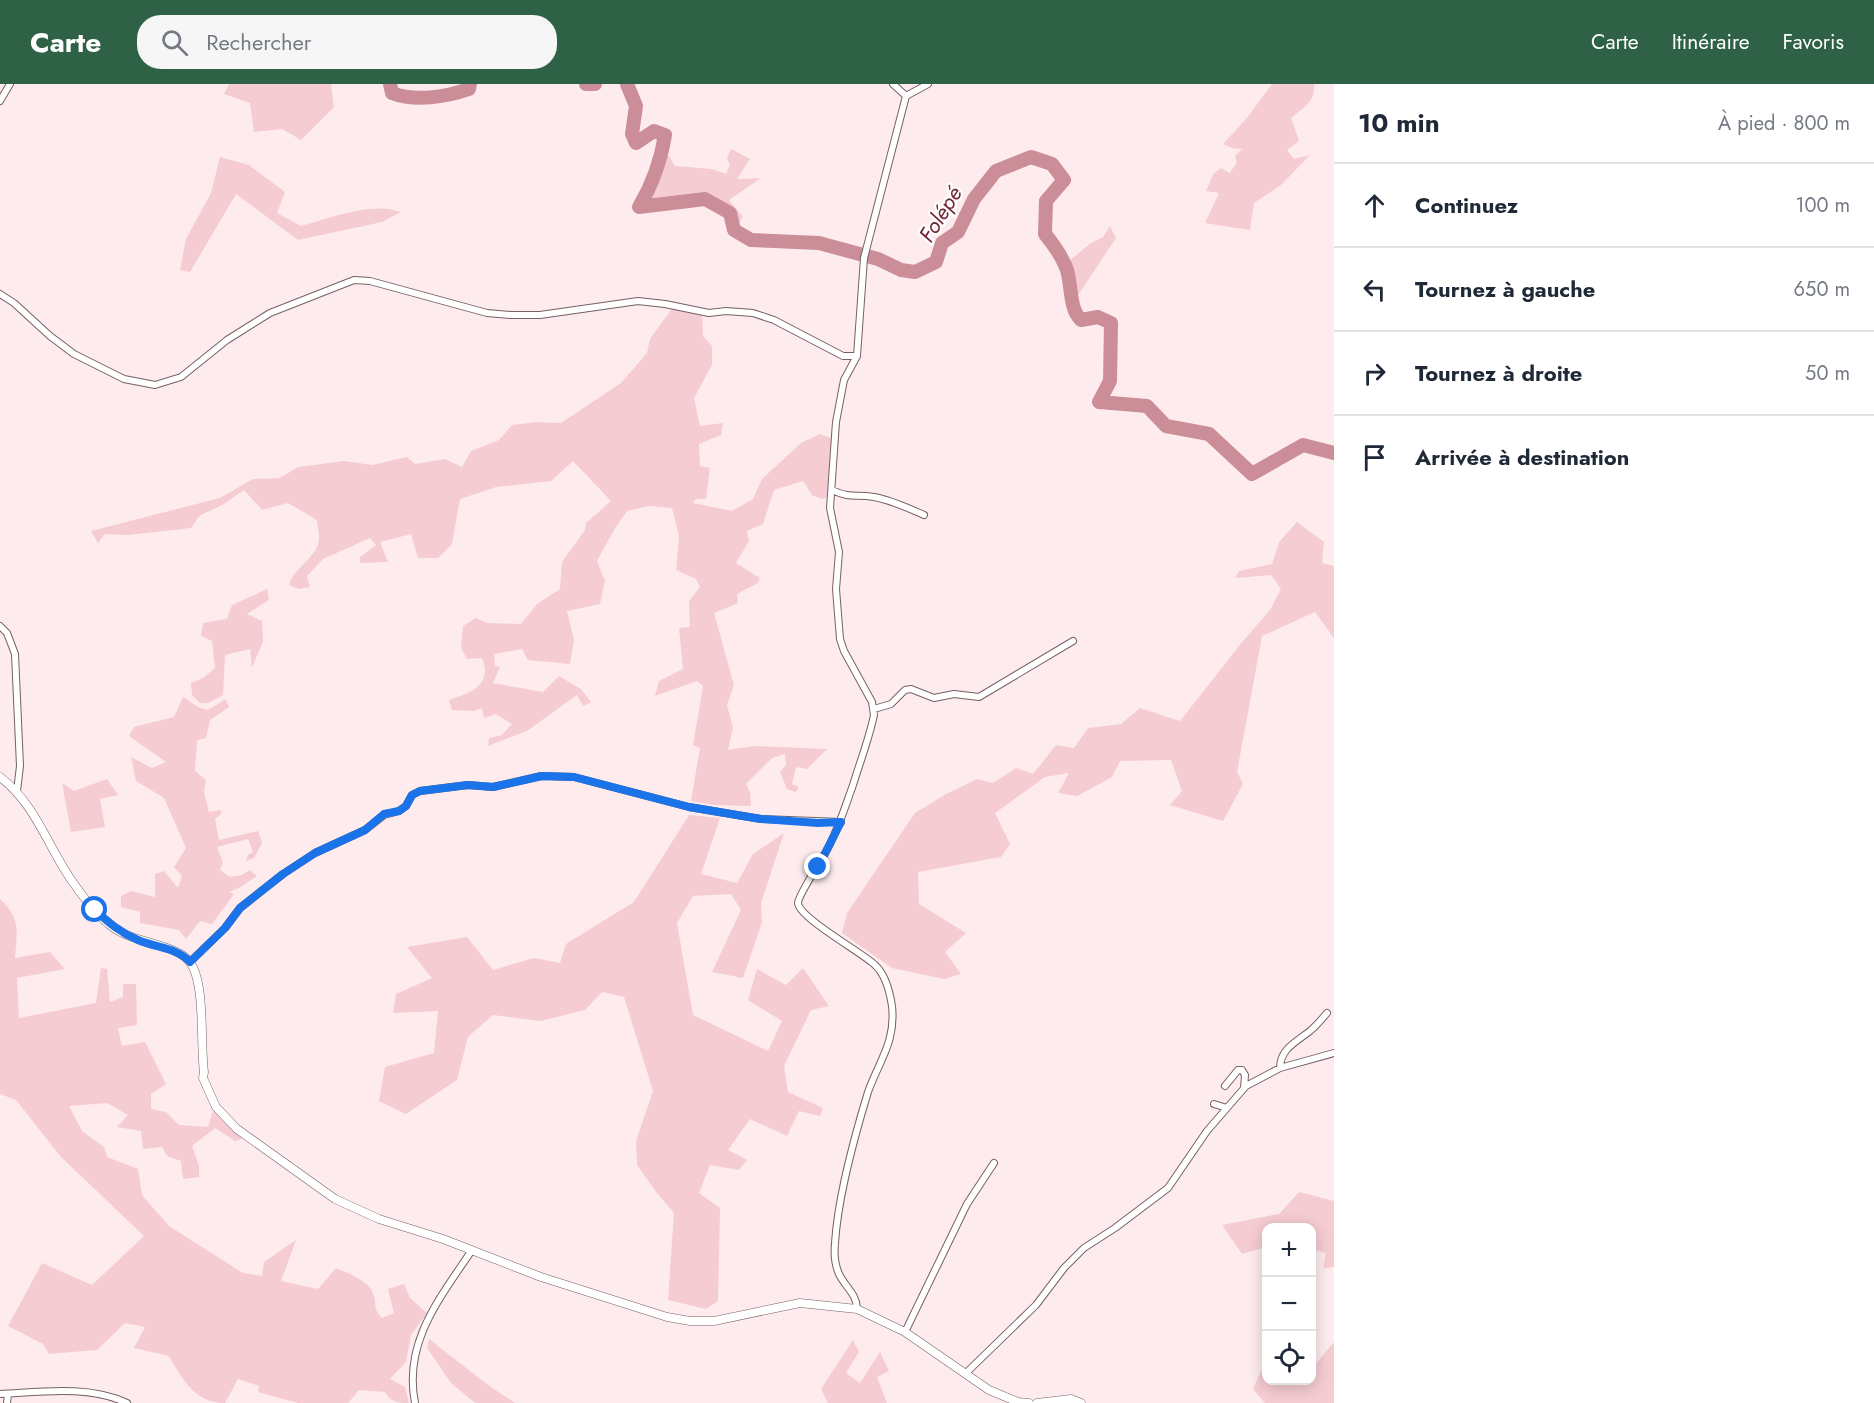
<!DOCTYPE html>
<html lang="fr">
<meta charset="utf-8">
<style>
body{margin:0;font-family:Jost,sans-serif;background:#f6f6f7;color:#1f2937}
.controls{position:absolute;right:18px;bottom:18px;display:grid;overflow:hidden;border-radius:12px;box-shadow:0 3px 15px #0003}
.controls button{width:54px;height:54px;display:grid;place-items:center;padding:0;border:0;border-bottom:2px solid #e0e1e3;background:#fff;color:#1f2937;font:30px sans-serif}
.stop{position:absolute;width:18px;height:18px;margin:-14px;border:4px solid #1a73e8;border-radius:50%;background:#fff}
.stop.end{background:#1a73e8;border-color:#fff;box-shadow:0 2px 6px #0008}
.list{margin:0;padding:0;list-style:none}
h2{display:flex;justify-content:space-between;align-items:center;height:78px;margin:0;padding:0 24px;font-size:26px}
h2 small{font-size:20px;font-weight:400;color:#747a83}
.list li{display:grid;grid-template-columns:39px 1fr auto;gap:18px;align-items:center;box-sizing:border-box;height:84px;padding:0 24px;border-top:2px solid #e0e1e3}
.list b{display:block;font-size:22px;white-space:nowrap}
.list em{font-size:20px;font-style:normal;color:#747a83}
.icon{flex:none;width:33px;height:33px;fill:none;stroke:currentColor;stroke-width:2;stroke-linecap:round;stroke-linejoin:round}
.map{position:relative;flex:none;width:1334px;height:1319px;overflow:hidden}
header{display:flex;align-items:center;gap:36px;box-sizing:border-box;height:84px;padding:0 30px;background:#2e6146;color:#fff}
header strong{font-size:28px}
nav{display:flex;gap:33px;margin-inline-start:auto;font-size:21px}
.search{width:420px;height:54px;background:#f6f6f7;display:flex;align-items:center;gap:15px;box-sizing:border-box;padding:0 21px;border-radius:24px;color:#747a83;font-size:22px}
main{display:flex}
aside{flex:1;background:#fff}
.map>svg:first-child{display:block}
.green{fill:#f5ccd2}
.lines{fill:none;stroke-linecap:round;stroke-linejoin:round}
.river{stroke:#cb8e98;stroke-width:14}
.minor-casing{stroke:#756164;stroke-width:8}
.tertiary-casing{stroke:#756164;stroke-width:9}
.minor{stroke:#fff;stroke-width:6}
.tertiary{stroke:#fff;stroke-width:8}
.route{stroke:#1a73e8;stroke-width:8}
.labels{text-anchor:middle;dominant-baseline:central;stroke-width:4.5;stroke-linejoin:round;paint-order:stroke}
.water-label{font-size:22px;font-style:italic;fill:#712739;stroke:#fefefe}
</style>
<header>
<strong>Carte</strong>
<div class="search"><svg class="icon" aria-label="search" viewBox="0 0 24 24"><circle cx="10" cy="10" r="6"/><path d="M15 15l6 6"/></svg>Rechercher</div>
<nav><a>Carte</a><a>Itinéraire</a><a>Favoris</a></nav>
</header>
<main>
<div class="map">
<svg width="1334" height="1319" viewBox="0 0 1334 1319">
<rect width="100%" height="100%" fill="#feebee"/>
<path class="green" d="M229,0H331L334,23L301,56L282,45L254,48L250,19L224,10Z
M1272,0H1314C1316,17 1303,24 1291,34L1299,57L1287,66L1294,75L1310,71L1281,101L1254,119L1250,146L1205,139L1219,109L1206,107L1214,89L1221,84L1230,89L1237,78L1235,72L1242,65L1232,64L1223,60L1247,34Z
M731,65L750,75L737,95L761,94L729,116L743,133L737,141L724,122L708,110L665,116L651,124L646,120L645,111L655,94L659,73L669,72L675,82L712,85L726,90L730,81L727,74Z
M220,73L249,81L285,108L277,129L301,142C330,134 372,117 401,128L382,138L298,156L236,110L190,188L180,186L186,155L211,109Z
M1110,142L1116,154L1077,213L1075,195L1069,177L1091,159L1103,153Z
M673,223L702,229L703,252L712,262V281L694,314L700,342L723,339L721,351L699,360L700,382L710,384L706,415H696L693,419L732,427L753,415L762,395L801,359L820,350L834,355L831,376L836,410L822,415L812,411L803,397L774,406L763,440L747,447L749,457L736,479L760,494L758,499L737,510L738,519L714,529L734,601L727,621L733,644L728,666L754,662L827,665L807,685L796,683L792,700L799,703L796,708L787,705L780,688L786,681L785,670L772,674L746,700L750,708L751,722L715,721L691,717L700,664L693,661L703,602L697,597L655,612L659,597L683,585L679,544L690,543L689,517L700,503L696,495L676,486L679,453L672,424L649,422L627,427L614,446L597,477L605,497L600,520L567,527L574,556L570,580L528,576L522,565L494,570L495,582L500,583L493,599L543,608L559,592L581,605L591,618L583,622L577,611L527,647L488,662L489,654L502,651L512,640L496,630L484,634L482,624L474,627L452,626L449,616C471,609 493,601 482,574L467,575L461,564L463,542L476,534L487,539L521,540L537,520L560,505L562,478L585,446L586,439L611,417L573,377L551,397L496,403L460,415L452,460L438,474H418L411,450L380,458L388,478L360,479V473L376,461L370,454L323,475L307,492L310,503L299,505L289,501C295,482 317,474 319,456C320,450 317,443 317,436L288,419L262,426L244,406L222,421L199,432L191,444L127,451L105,450L98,459L91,447L220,414L253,395L280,394L298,383L344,377L372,381L407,373L415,380L445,375L462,383L471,367L499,356L512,341L538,338L561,339L621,299L647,269L650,255Z
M1297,438L1324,458L1322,479L1334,482V554L1315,528L1262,552L1237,688L1243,700L1223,737L1170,721L1182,707L1171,676L1120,677L1112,693L1077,712L1058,709L1069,689L1045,693L995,729L1010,760L1001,773L918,788L919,820L966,849L945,868L961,890L944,895L892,884L842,849L847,829L915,729L946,710L977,695L993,699L1016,684L1033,690L1056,661L1074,664L1088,644L1121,640L1140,624L1180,637L1243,557L1270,526L1281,505L1271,491L1235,494L1239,487L1272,480L1279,458Z
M267,505L269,516L247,530L262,537L263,557L252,584L250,565L225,571L223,611L208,619H200L192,611L191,599L203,594L215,584L212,557L201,552L203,539L227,535L232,521Z
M183,613L198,623L208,626L226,615L229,623L210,636L206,654L197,656L195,687L206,696L204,708L209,728L221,726V730L215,735L219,756L258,747L262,759L254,774L246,777L248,771L253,768L248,755L217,763L223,778L220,786L230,793L242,791L250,786L257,792L239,804L229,808L234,810L212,840L200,837L186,855L179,846L140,839V828L121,823V812L131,807L155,813V790L164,787L178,804L182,792L174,783L186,764L164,714L136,697L131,673L152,684L166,678L129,652L134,643L174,633Z
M107,695L118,711L100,715L105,743L71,748L62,699L74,707Z
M689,731L720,734L701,790L737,799L753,770L784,749L761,819L762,838L743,894L712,888L741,826L731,810L693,812L677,839L693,931L768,967L782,937L748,916L757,885L786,901L803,884L829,922L811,926L784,982L788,1008L823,1024L820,1032L799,1027L787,1052L750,1035L728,1066L747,1076L739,1086L710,1081L699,1109L720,1124L718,1217L706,1225L668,1216L674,1129L657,1109L637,1081L636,1057L653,1007L624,913L602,908L585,926L541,937L493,931L468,953L457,996L406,1030L379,1017L385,983L434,969L438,927L393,929L396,910L432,894L407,863L467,853L493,886L534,874L560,879L566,860L634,818Z
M0,815C21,834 17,848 15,874L50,868L65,885L17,894L19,934L96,919L101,884L107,885L110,918L123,913V900H136L137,941L118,944L122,962L145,958L166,1000L151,1010V1025L166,1028L179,1041L208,1043L213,1027L242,1055L235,1057L215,1044L192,1062L199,1082V1093L183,1095L181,1077L167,1072L162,1063L143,1065L141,1047L117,1043L128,1031L107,1019L69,1022L82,1047L104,1063L107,1073L138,1085L142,1111L169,1142L243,1189L262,1192L264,1178L296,1156L281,1197L318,1205L336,1184C349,1190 371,1197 374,1212C377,1224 373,1224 382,1234L394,1229L388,1205L404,1200L410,1214L427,1229L411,1251L406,1278L390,1295L405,1303L409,1319C398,1319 390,1318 385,1308L359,1306L348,1319H298L258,1308L259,1302L238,1295L225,1319C195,1319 182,1295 169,1272L134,1264L145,1243L125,1239L97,1266L49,1270L43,1260L8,1242L42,1179L92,1201L144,1152L61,1073L16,1016L0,1010Z
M1299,1108L1334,1117V1183L1323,1184L1326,1169L1312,1165V1144H1266V1163L1242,1170L1222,1141L1279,1130Z
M429,1255L488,1301L515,1319H475L451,1299L427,1264Z
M853,1256L859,1268L846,1289L860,1299L880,1268L889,1287L877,1293L887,1319H828L821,1305Z
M1334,1258V1319H1265L1253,1305L1265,1278L1266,1296H1312V1284Z"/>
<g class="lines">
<path class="river" d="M390,0L392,9C415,18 446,13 469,5L470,0
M586,0H595
M627,0L636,22L632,50L636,59L654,47L665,51C661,76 652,101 639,123L705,115L730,129L734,146L751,156L819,159L878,175L901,186L915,188L936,178L942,159L958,148L974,115L996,87L1031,73L1052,80L1064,96L1046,117L1045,150C1054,161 1062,172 1067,186C1072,203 1069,224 1081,236L1098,233L1111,239L1110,297L1099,318L1147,322L1166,342L1209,350L1252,390L1303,361L1334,369"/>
<defs>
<path id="minor" d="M906,12L928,0
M0,17L10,0
M0,210L14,219L50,252L74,270L124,295L155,301L181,293L227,256L270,229L354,196L370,197L487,229L511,231H540L638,217L665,220L709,229L726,227L753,229L774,236L843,272H857
M832,406C851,415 855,410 874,413C891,416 908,424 924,431
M0,542L7,549L15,570L20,682L17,707
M874,625L891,620L905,606L911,605L934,614L954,610L979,613L1073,557
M190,878L225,844L240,824L283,790L315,769L365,746L384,731L399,727L406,722L412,711L420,707L468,701L493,703L541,692L574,693L689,723L761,735L841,738
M1280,984C1280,965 1296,958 1310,947C1316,942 1322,935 1327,929
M1225,1002L1238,986H1242L1245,991L1244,1004
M1214,1020L1227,1024
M857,1225C857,1210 845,1203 839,1190C835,1181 834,1169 835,1159C838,1111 854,1054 868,1008C879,977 896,958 892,922C890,909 886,891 875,881C863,869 799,834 798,819C798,811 823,774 828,764C839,743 845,723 853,701C860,678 869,655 874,631L872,618L844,567L840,555L836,505L839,468L830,424L836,338L844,296L857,272L864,174L906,12L893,0
M905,1248L967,1120L994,1079
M965,1290L1036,1221L1064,1184L1084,1164L1115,1144L1168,1104L1207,1047L1246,1002L1280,984L1334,969
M0,1310C42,1308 88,1301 127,1319
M7,1319L8,1310
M415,1319C403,1258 440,1214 472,1166"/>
<path id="tertiary" d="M0,693C35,719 48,763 72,797C83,813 96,830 111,842C132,859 175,860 189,877C206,897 200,960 204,988L203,994L216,1023L237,1045L335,1115L379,1135L443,1155L541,1193L667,1233L690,1237H714L800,1219L857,1225L905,1248L989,1306L1018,1318L1029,1319
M1037,1319L1071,1315L1081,1319"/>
</defs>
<use href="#minor" class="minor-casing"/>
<use href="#tertiary" class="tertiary-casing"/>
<use href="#minor" class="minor"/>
<use href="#tertiary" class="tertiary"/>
</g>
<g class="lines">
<path class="route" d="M95,826C109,839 121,849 138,856C156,864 176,863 190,878L225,844L240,824L283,790L315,769L365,746L384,730L399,727L406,722L412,711L420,707L468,701L493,703L542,692L574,693L689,723L761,735L818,739L841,738L818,783"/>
</g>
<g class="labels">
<g class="water-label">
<text transform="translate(940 130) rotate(-58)">Folépé</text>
</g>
</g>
</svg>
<div class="controls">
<button>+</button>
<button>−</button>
<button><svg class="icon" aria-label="locate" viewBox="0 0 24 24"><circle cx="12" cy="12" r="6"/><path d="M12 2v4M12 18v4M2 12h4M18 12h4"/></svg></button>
</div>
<div class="stop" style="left:95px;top:826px"></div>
<div class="stop end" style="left:818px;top:783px"></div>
</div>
<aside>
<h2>10 min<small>À pied · 800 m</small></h2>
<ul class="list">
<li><svg class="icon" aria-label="ahead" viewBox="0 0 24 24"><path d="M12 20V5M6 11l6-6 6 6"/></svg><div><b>Continuez</b></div><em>100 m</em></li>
<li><svg class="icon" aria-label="left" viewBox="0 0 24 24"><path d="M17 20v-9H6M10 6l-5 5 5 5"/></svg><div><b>Tournez à gauche</b></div><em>650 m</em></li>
<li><svg class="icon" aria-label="right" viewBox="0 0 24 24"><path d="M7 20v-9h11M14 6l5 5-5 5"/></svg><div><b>Tournez à droite</b></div><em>50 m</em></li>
<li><svg class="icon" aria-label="arrive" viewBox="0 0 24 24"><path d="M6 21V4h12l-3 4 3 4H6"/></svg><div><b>Arrivée à destination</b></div></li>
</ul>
</aside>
</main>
